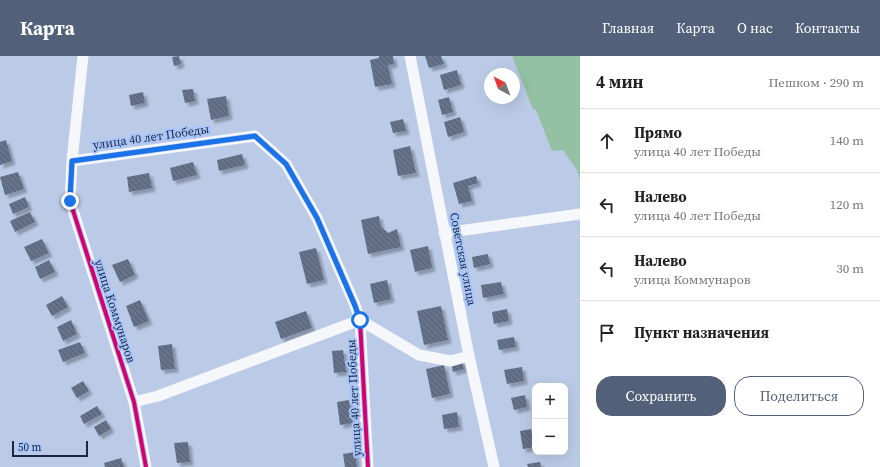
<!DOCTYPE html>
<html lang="ru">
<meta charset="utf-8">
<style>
body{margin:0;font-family:"Source Serif 4",serif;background:#f2f2f2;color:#222}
.controls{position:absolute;right:12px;bottom:12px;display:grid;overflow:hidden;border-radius:8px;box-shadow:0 4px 16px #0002}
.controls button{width:36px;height:36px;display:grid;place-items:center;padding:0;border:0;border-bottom:1px solid #e0e0e0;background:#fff;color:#222;font:20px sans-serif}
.compass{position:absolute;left:484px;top:12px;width:36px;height:36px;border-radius:50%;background:#fff;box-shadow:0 4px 16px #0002;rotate:319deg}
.scale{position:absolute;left:12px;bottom:10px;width:76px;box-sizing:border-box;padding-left:4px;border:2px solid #192740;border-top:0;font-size:11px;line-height:14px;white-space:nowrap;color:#192740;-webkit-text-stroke:3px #a8c5fa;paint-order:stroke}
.stop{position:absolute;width:12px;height:12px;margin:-9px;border:3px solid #1a73e8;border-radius:50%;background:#fff}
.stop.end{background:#1a73e8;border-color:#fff;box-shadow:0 1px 4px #0008}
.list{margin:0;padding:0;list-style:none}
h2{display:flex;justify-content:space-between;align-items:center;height:52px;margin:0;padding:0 16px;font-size:17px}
h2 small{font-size:13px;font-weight:400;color:#767676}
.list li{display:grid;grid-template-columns:26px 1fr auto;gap:12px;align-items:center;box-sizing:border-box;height:64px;padding:0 16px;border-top:1px solid #e0e0e0}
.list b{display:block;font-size:15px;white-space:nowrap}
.list p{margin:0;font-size:13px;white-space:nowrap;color:#767676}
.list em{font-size:13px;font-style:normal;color:#767676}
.actions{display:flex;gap:8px;padding:12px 16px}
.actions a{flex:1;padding:9px 0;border:1px solid #52607a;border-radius:16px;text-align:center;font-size:14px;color:#52607a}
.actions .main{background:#52607a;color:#fff}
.icon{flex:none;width:22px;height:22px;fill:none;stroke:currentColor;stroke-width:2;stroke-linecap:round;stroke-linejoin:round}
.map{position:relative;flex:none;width:580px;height:411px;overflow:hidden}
header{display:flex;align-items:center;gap:24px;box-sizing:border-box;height:56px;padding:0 20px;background:#52607a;color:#fff}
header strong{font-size:19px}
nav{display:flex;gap:22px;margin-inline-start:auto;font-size:14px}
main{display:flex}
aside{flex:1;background:#fff}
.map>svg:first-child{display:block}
.grass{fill:#94c1a4}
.building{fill:url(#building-back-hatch);filter:url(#shadow)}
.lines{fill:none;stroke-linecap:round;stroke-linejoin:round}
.minor{stroke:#f5f7fb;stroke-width:11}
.cycleway-casing{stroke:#a8c5fa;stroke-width:6}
.cycleway{stroke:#d6006c;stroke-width:4}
.route{stroke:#1a73e8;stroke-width:5}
.labels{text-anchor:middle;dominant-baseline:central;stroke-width:4;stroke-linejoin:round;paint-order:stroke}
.street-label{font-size:12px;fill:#192740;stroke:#a8c5fa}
</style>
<header>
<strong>Карта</strong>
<nav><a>Главная</a><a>Карта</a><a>О нас</a><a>Контакты</a></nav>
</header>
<main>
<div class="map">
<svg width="580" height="411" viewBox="0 0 580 411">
<defs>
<pattern id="building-back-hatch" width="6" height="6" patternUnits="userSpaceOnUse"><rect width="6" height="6" fill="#66728a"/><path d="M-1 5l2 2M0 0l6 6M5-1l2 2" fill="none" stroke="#535e72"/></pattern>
<filter id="shadow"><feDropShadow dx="3.5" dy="3.5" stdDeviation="1" flood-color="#0004"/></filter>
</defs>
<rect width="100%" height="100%" fill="#bbcbe7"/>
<path class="grass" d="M512,0H580V124L577,114L563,94L552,95L536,54L533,53Z"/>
<path class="building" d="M179,0L181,8L174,10L172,1Z
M379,0H393L394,8L388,9L392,28L375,31L370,4L379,2Z
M425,0H441L444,8L429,12Z
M457,14L461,29L444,34L440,19Z
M193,33L195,45L185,47L182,34Z
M143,36L145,47L131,50L129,39Z
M226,40L229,60L211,64L207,43Z
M449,41L453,56L442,59L438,44Z
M460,61L464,76L448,81L444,66Z
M403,63L406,75L393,77L390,66Z
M6,84L12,105L0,109V86Z
M410,90L416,117L398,120L393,94Z
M242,98L245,109L219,115L217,104Z
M193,106L197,119L173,125L170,112Z
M18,116L24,133L5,139L0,121Z
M149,117L152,132L129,136L127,121Z
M476,120L478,127L468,130L472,145L459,148L453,127Z
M25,141L29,151L13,158L9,148Z
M30,156L35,166L15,176L10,165Z
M379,160L381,171L388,177L397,173L401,191L368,198L361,164Z
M42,183L49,197L31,205L24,191Z
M428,190L432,212L415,216L410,194Z
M316,192L324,224L307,228L299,196Z
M488,198L490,208L474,212L472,201Z
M128,203L135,219L120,226L112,209Z
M49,204L55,216L40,223L35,211Z
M387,224L391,243L374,247L370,228Z
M501,226L504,238L483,242L481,229Z
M62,240L68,251L52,260L46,249Z
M140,244L149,265L134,271L126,250Z
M441,250L448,284L424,289L417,255Z
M507,253L509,265L494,268L492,256Z
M306,255L312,272L281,283L275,266Z
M71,264L77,278L63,285L57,271Z
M514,281L516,291L499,294L497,284Z
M80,286L85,297L63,306L58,294Z
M172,288L175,313L161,314L158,290Z
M343,294L346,316L334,317L332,295Z
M462,304L464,313L453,316L451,307Z
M444,309L450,338L432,342L426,313Z
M522,311L524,325L507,328L504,314Z
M83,325L89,335L77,342L71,332Z
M525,339L527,351L514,354L511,342Z
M349,344L352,367L340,369L337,346Z
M97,350L102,358L84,368L80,360Z
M457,356L459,371L444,373L442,359Z
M106,364L111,373L99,380L94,371Z
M531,373L535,391L523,393L520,375Z
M188,386L190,406L177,407L174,387Z
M355,396L357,411H345L343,398Z
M121,402L124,411H105L104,407Z
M540,406L541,411H528L527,408Z"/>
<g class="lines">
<path class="minor" d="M83,0L72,105L70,145L134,346L146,411
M410,0L469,300L494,411
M72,105L255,80L286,108L317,162L355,249L360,264L368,411
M444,177L580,158
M134,346L158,340L360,264L419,299L451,305L469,300"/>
<defs>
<path id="cycleway" d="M146,411L134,346L70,145L72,105L255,80L286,108L317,162L355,249L360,264L368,411"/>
</defs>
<use href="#cycleway" class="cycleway-casing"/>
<use href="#cycleway" class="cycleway"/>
</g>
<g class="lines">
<path class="route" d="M70,145L72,105L255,80L286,108L317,162L355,250L360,264"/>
</g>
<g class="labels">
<g class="street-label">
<text transform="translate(151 81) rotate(-8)">улица 40 лет Победы</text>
<text transform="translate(463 203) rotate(79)">Советская улица</text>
<text transform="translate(115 255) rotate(72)">улица Коммунаров</text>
<text transform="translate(354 342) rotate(-93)">улица 40 лет Победы</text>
</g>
</g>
</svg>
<div class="controls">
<button>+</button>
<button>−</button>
</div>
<svg class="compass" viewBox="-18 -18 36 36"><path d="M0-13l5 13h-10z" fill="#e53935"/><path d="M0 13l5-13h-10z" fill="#767676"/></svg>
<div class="scale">50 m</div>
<div class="stop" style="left:360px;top:264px"></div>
<div class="stop end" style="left:70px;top:145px"></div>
</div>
<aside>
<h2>4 мин<small>Пешком · 290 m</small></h2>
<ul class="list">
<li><svg class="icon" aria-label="ahead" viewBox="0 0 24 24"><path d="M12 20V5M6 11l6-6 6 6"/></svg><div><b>Прямо</b><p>улица 40 лет Победы</p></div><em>140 m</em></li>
<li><svg class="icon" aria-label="left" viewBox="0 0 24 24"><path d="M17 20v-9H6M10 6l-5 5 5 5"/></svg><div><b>Налево</b><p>улица 40 лет Победы</p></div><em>120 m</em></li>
<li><svg class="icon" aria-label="left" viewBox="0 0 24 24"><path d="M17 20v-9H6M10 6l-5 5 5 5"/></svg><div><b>Налево</b><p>улица Коммунаров</p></div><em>30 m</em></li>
<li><svg class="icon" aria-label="arrive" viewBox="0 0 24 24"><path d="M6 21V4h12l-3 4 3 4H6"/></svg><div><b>Пункт назначения</b></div></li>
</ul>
<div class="actions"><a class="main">Сохранить</a><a>Поделиться</a></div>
</aside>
</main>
